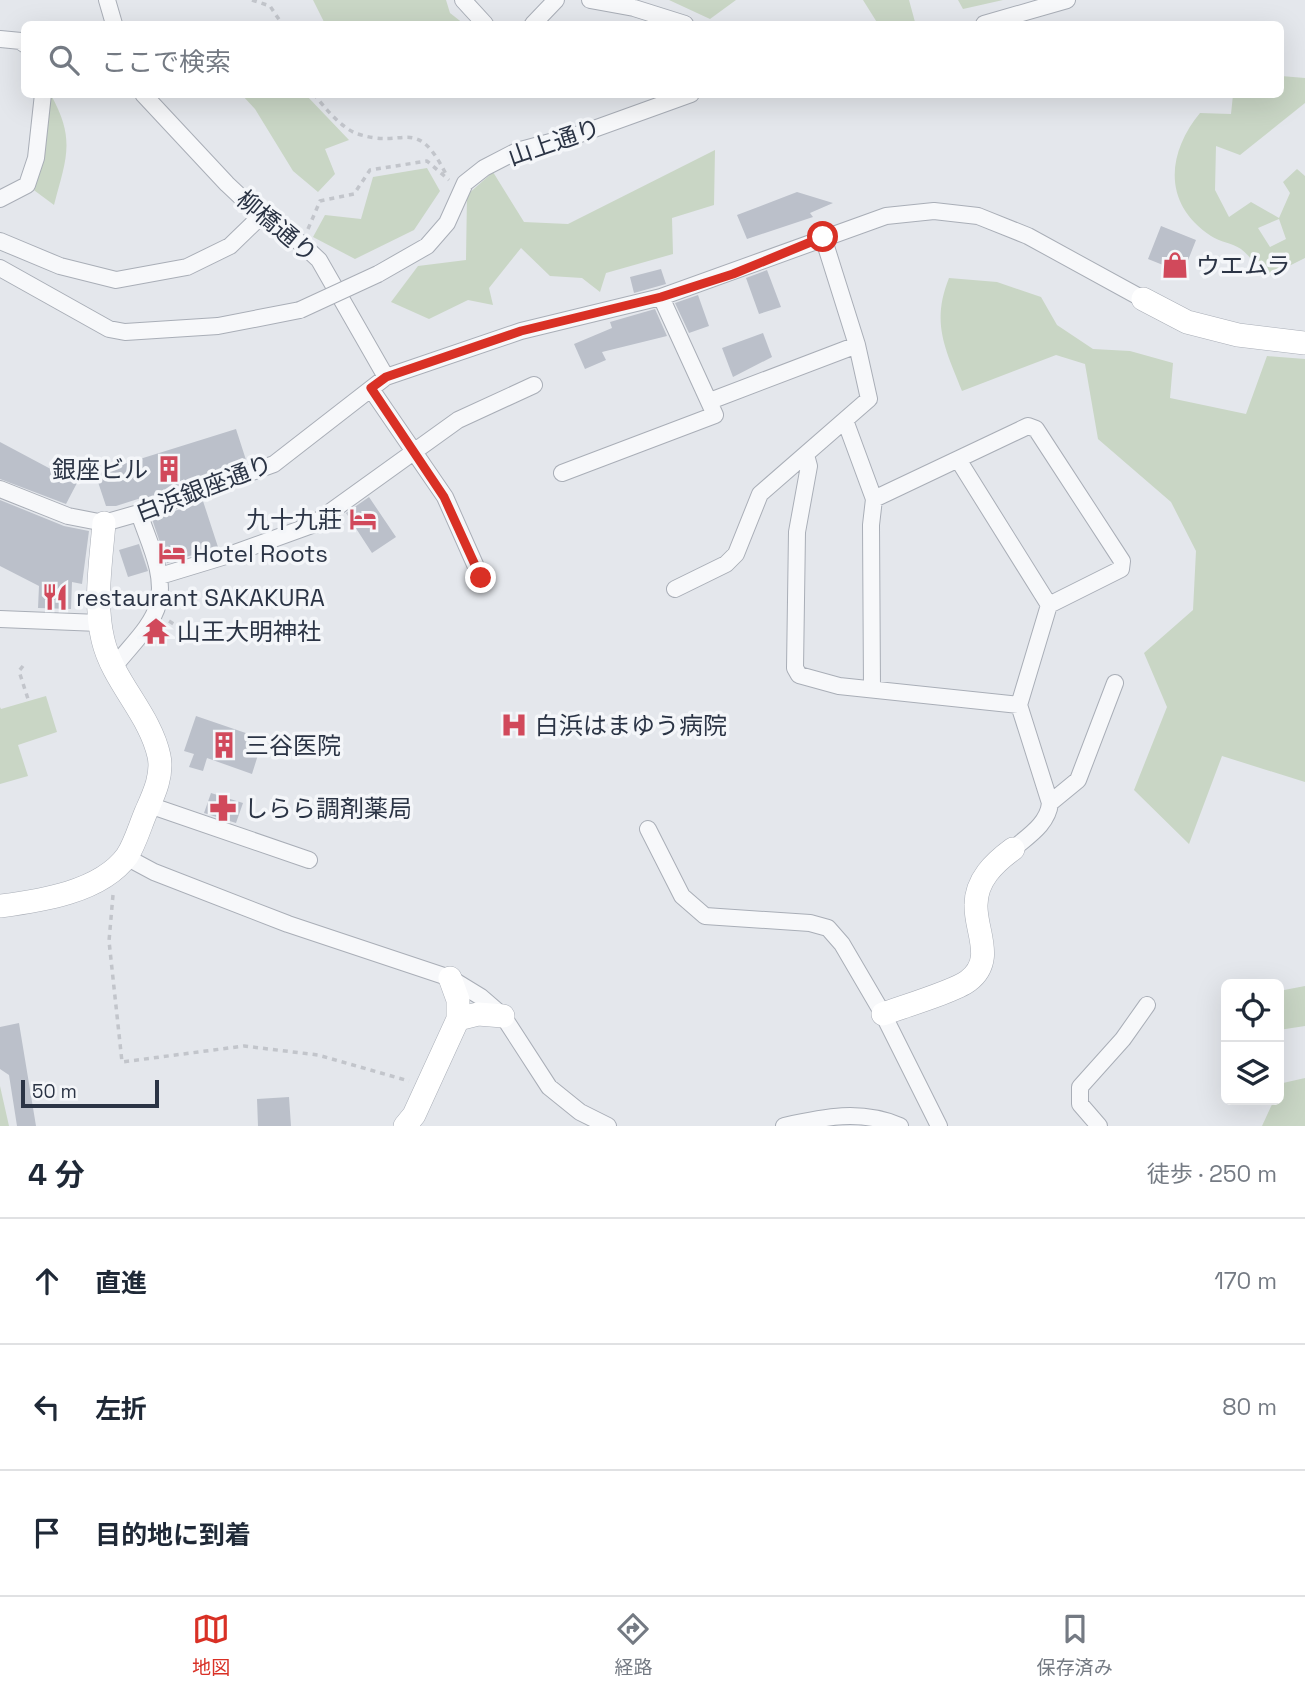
<!DOCTYPE html>
<html lang="ja">
<meta charset="utf-8">
<style>
body{margin:0;font-family:"Space Grotesk","Noto Sans JP",sans-serif;background:#f2f2f3;color:#1f2937}
.controls{position:absolute;right:21px;bottom:21px;display:grid;overflow:hidden;border-radius:10px;box-shadow:0 7px 28px #0002}
.controls button{width:63px;height:63px;display:grid;place-items:center;padding:0;border:0;border-bottom:2px solid #e0e1e3;background:#fff;color:#1f2937;font:35px sans-serif}
.scale{position:absolute;left:21px;bottom:18px;width:138px;box-sizing:border-box;padding-left:7px;border:4px solid #2b3445;border-top:0;font-size:19px;line-height:24px;white-space:nowrap;color:#2b3445;-webkit-text-stroke:5px #f4f6f9;paint-order:stroke}
.stop{position:absolute;width:21px;height:21px;margin:-16px;border:5px solid #d93025;border-radius:50%;background:#fff}
.stop.end{background:#d93025;border-color:#fff;box-shadow:0 2px 7px #0008}
.list{margin:0;padding:0;list-style:none}
h2{display:flex;justify-content:space-between;align-items:center;height:91px;margin:0;padding:0 28px;font-size:30px}
h2 small{font-size:23px;font-weight:400;color:#747a83}
.list li{display:grid;grid-template-columns:46px 1fr auto;gap:21px;align-items:center;box-sizing:border-box;height:126px;padding:0 28px;border-top:2px solid #e0e1e3}
.list b{display:block;font-size:26px;white-space:nowrap}
.list em{font-size:23px;font-style:normal;color:#747a83}
.icon{flex:none;width:38px;height:38px;fill:none;stroke:currentColor;stroke-width:2;stroke-linecap:round;stroke-linejoin:round}
.map{position:relative;flex:none;width:1305px;height:1126px;overflow:hidden}
.search{position:absolute;background:#fff;box-shadow:0 7px 28px #0002;left:21px;right:21px;top:21px;height:77px;display:flex;align-items:center;gap:18px;box-sizing:border-box;padding:0 24px;border-radius:10px;color:#747a83;font-size:26px}
.sheet{height:469px;background:#fff}
nav{display:flex;justify-content:space-around;align-items:center;box-sizing:border-box;height:98px;border-top:2px solid #e0e1e3;background:#fff;font-size:19px;color:#747a83}
nav a{display:grid;justify-items:center;gap:4px}
nav .on{color:#d93025}
.map>svg:first-child{display:block}
.green{fill:#c9d6c5;fill-rule:evenodd}
.building{fill:#bbc0ca}
.lines{fill:none;stroke-linecap:round;stroke-linejoin:round}
.street-casing{stroke:#a9aeb7;stroke-width:18}
.secondary-casing{stroke:#a9aeb7;stroke-width:24}
.path{stroke:#c2c5cb;stroke-width:3.5;stroke-dasharray:5 5;stroke-linecap:butt}
.street{stroke:#f7f8fa;stroke-width:16}
.secondary{stroke:#fff;stroke-width:23}
.street-bridge-casing{stroke:#a9aeb7;stroke-width:18;stroke-linecap:butt}
.street-bridge{stroke:#f7f8fa;stroke-width:16}
.route{stroke:#d93025;stroke-width:9}
.labels{text-anchor:middle;dominant-baseline:central;stroke-width:7;stroke-linejoin:round;paint-order:stroke}
.street-label{font-size:24px;fill:#2b3445;stroke:#f4f6f9}
.poi-label{font-size:24px;fill:#2b3445;stroke:#f4f6f9;text-anchor:start}
</style>
<div class="map">
<svg width="1305" height="1126" viewBox="0 0 1305 1126">
<rect width="100%" height="100%" fill="#e4e7ec"/>
<path class="green" d="M313,0H446L450,13L464,24H325Z
M669,0H736L710,19Z
M863,0H909L915,22L878,24Z
M958,0H1003L963,9Z
M1281,76L1305,78V103L1240,155L1216,146L1215,190L1229,217L1251,202L1279,218L1290,193L1283,182L1297,169L1305,176V258L1267,277C1259,269 1250,256 1241,249C1232,243 1220,242 1211,236C1162,204 1167,153 1200,113L1231,114L1233,95L1280,94ZM1279,219L1286,239L1270,247L1258,228Z
M43,95H51C76,140 66,159 54,205L27,185Z
M242,95H306L349,140L325,149L335,174L318,192L293,171L255,109Z
M715,150L714,205L672,218L673,254L606,273L600,292L582,278L550,276L521,248L489,288L493,305L468,300L429,319L391,302L418,266L466,260L467,195L493,172L524,222L568,224Z
M427,168L440,191L414,230L355,259L313,237L325,215L361,219L373,177Z
M949,278L997,282L1041,297L1057,325L1093,349L1130,351L1173,363L1170,398L1246,414L1267,356L1305,359V782L1222,756L1189,844L1134,790L1167,707L1144,653L1193,610L1196,551L1171,502L1098,439L1085,364L1056,355L962,391C945,348 931,323 949,278Z
M46,696L57,732L18,745L28,776L0,784V707L1,709Z
M1305,986V1026L1279,1030V991Z
M1305,1078V1126H1262L1274,1100H1279L1283,1083Z
M0,1086L9,1126H0Z"/>
<path class="building" d="M797,192L833,203L810,213L813,217L747,239L737,215Z
M1161,226L1196,240L1183,273L1148,259Z
M661,269L666,284L634,293L630,277Z
M767,270L781,307L759,314L746,278Z
M698,295L709,326L689,333L675,303Z
M655,309L667,336L602,352L606,360L585,369L574,344L612,328L610,322Z
M763,333L772,357L733,377L722,348Z
M236,429L247,463L142,501L141,498L116,506H106L95,473Z
M0,442L77,483L66,504L0,479Z
M369,497L396,537L372,553L346,513Z
M0,500L64,526L89,531L82,584L72,582L71,609L38,608L39,586L0,566Z
M203,501L218,547L167,563L152,519Z
M139,544L148,571L128,577L119,550Z
M196,716L263,739L252,774L207,758L203,771L189,767L194,754L184,751Z
M211,793L243,803L236,823L204,813Z
M19,1023L36,1126H17L9,1075L0,1069V1027Z
M289,1097L291,1126H258L257,1099Z"/>
<g class="lines">
<defs>
<path id="street" d="M107,0L114,24
M463,0L485,24
M590,0L634,8L685,24
M533,24L556,0
M984,24L1067,0
M0,39L21,41L24,44
M143,94L227,184L261,216L302,244L319,260L386,377
M0,199L27,185L36,158L43,94
M0,241L60,266L116,280L187,267L230,246L261,216
M0,268L109,329L125,332L218,326L300,310
M378,274L427,246L447,223L465,183L484,168L517,151L580,134L691,94
M371,389L445,497L481,578
M710,401L857,345
M846,423L874,499L871,525L872,689
M806,455L809,466L797,532L795,668L799,675L839,686L1019,705L1049,605L1121,569L1122,561L1036,429L1028,426L874,499
M959,461L1049,605
M562,473L715,415L661,297
M0,489L68,516L104,523L139,513L274,464L386,377L521,331L661,297L886,216L934,211L978,216L1028,236L1143,299
M160,576L229,555L312,525L458,420L534,385
M675,589L726,564L736,554L760,494L869,399L857,345L823,237
M0,619L99,623
M114,667C128,648 152,627 158,604C166,574 148,541 139,513
M1050,803L1078,780L1115,683
M149,805L309,860
M648,829L682,896L705,916L810,923L828,928L842,944L883,1014L939,1126
M1013,849C1028,836 1048,824 1050,803L1019,705
M126,857L154,872L288,924L450,978L481,997L503,1016L549,1087L580,1112L608,1126
M784,1126C824,1117 861,1109 900,1126
M1099,1126L1080,1104V1087L1123,1039L1147,1005"/>
<path id="secondary" d="M1143,299L1187,322L1238,335L1305,343
M0,906C40,901 101,892 127,856C135,844 140,826 146,812C154,794 163,775 159,756C150,714 113,682 103,640C94,603 101,561 104,523
M883,1014C902,1007 955,991 968,981C996,960 975,931 976,905C976,880 994,863 1013,849
M458,1019L478,1014L503,1016
M405,1126L414,1115L458,1019V1000L450,978"/>
</defs>
<use href="#street" class="street-casing"/>
<use href="#secondary" class="secondary-casing"/>
<path class="path" d="M252,0L270,6L282,24
M314,94C324,107 342,129 358,134C407,150 415,113 447,176
M308,229L320,201L354,194L370,170L427,161L449,180
M169,621L185,631
M23,666L19,671L29,702
M113,895L109,941L122,1062L244,1046L318,1055L409,1081"/>
<use href="#street" class="street"/>
<use href="#secondary" class="secondary"/>
<defs>
<path id="street-bridge" d="M300,310L378,274"/>
</defs>
<use href="#street-bridge" class="street-bridge-casing"/>
<use href="#street-bridge" class="street-bridge"/>
</g>
<g class="lines">
<path class="route" d="M481,578L444,497L371,388L386,377L521,331L661,297L733,274L823,237"/>
</g>
<defs>
<symbol id="shop-bare" viewBox="-9 -9 18 18"><path d="M-5-2.5h2.3a2.7 3.5 0 0 1 5.4 0H5L5.5 6h-11ZM-1.5-2.5h3a1.5 2.3 0 0 0-3 0Z" fill="#d1495b" stroke="#f4f6f9" stroke-width="2.5" paint-order="stroke"/></symbol>
<symbol id="building-bare" viewBox="-9 -9 18 18"><path d="M-4-6H4V6H1V3H-1V6H-4ZM-2.5-4.3h1.7v1.8h-1.7ZM.8-4.3h1.7v1.8H.8ZM-2.5-1h1.7V.8h-1.7ZM.8-1h1.7V.8H.8Z" fill="#d1495b" stroke="#f4f6f9" stroke-width="2.5" paint-order="stroke"/></symbol>
<symbol id="hotel-bare" viewBox="-9 -9 18 18"><path d="M-6-4.5h1.5V1H6V5H4.5V3h-9V5H-6ZM-4 0a1.8 1.8 0 1 1 3.6 0ZM.5 0V-2.5h3Q6-2.5 6 0Z" fill="#d1495b" stroke="#f4f6f9" stroke-width="2.5" paint-order="stroke"/></symbol>
<symbol id="restaurant-bare" viewBox="-9 -9 18 18"><path d="M-5-6h1v4h1v-4h1v4h1v-4h1v5L-1.5 .5V6h-2V.5L-5-1ZM5-6V6H3V1.5H1.5Q1.5-4 5-6Z" fill="#d1495b" stroke="#f4f6f9" stroke-width="2.5" paint-order="stroke"/></symbol>
<symbol id="temple-bare" viewBox="-9 -9 18 18"><path d="M0-6L5-2H3V0L6.5 2.5H4V6H1.5V3h-3V6H-4V2.5H-6.5L-3 0V-2H-5Z" fill="#d1495b" stroke="#f4f6f9" stroke-width="2.5" paint-order="stroke"/></symbol>
<symbol id="hospital-bare" viewBox="-9 -9 18 18"><path d="M-5-5h3v3.5h4V-5h3V5h-3V1.5h-4V5h-3Z" fill="#d1495b" stroke="#f4f6f9" stroke-width="2.5" paint-order="stroke"/></symbol>
<symbol id="pharmacy-bare" viewBox="-9 -9 18 18"><path d="M-2-6h4v4h4v4h-4v4h-4v-4h-4v-4h4Z" fill="#d1495b" stroke="#f4f6f9" stroke-width="2.5" paint-order="stroke"/></symbol>
</defs>
<g fill-rule="evenodd">
<use href="#shop-bare" x="1156" y="246" width="38" height="38"/>
<use href="#building-bare" x="150" y="450" width="38" height="38"/>
<use href="#hotel-bare" x="344" y="500" width="38" height="38"/>
<use href="#hotel-bare" x="153" y="534" width="38" height="38"/>
<use href="#restaurant-bare" x="36" y="578" width="38" height="38"/>
<use href="#temple-bare" x="137" y="612" width="38" height="38"/>
<use href="#hospital-bare" x="495" y="706" width="38" height="38"/>
<use href="#building-bare" x="205" y="726" width="38" height="38"/>
<use href="#pharmacy-bare" x="204" y="789" width="38" height="38"/>
</g>
<g class="labels">
<g class="street-label">
<text transform="translate(554 142) rotate(-19)">山上通り</text>
<text transform="translate(277 226) rotate(40)">柳橋通り</text>
<text transform="translate(204 488) rotate(-21)">白浜銀座通り</text>
</g>
<g class="poi-label">
<text x="1196" y="265">ウエムラ</text>
<text x="148" y="469" text-anchor="end">銀座ビル</text>
<text x="342" y="519" text-anchor="end">九十九莊</text>
<text x="193" y="553">Hotel Roots</text>
<text x="76" y="597">restaurant SAKAKURA</text>
<text x="177" y="631">山王大明神社</text>
<text x="535" y="725">白浜はまゆう病院</text>
<text x="245" y="745">三谷医院</text>
<text x="244" y="808">しらら調剤薬局</text>
</g>
</g>
</svg>
<div class="controls">
<button><svg class="icon" aria-label="locate" viewBox="0 0 24 24"><circle cx="12" cy="12" r="6"/><path d="M12 2v4M12 18v4M2 12h4M18 12h4"/></svg></button>
<button><svg class="icon" aria-label="layers" viewBox="0 0 24 24"><path d="M12 4l9 5-9 5-9-5zM3 14l9 5 9-5"/></svg></button>
</div>
<div class="scale">50 m</div>
<div class="stop" style="left:823px;top:237px"></div>
<div class="stop end" style="left:481px;top:578px"></div>
<div class="search"><svg class="icon" aria-label="search" viewBox="0 0 24 24"><circle cx="10" cy="10" r="6"/><path d="M15 15l6 6"/></svg>ここで検索</div>
</div>
<section class="sheet">
<h2>4 分<small>徒歩 · 250 m</small></h2>
<ul class="list">
<li><svg class="icon" aria-label="ahead" viewBox="0 0 24 24"><path d="M12 20V5M6 11l6-6 6 6"/></svg><div><b>直進</b></div><em>170 m</em></li>
<li><svg class="icon" aria-label="left" viewBox="0 0 24 24"><path d="M17 20v-9H6M10 6l-5 5 5 5"/></svg><div><b>左折</b></div><em>80 m</em></li>
<li><svg class="icon" aria-label="arrive" viewBox="0 0 24 24"><path d="M6 21V4h12l-3 4 3 4H6"/></svg><div><b>目的地に到着</b></div></li>
</ul>
</section>
<nav>
<a class="on"><svg class="icon" aria-label="map" viewBox="0 0 24 24"><path d="M3 6l6-2 6 2 6-2v14l-6 2-6-2-6 2zM9 4v14M15 6v14"/></svg>地図</a>
<a><svg class="icon" aria-label="directions" viewBox="0 0 24 24"><path d="M12 3l9 9-9 9-9-9zM9 14v-3h6M13 9l2 2-2 2"/></svg>経路</a>
<a><svg class="icon" aria-label="saved" viewBox="0 0 24 24"><path d="M7 4h10v16l-5-4-5 4z"/></svg>保存済み</a>
</nav>
